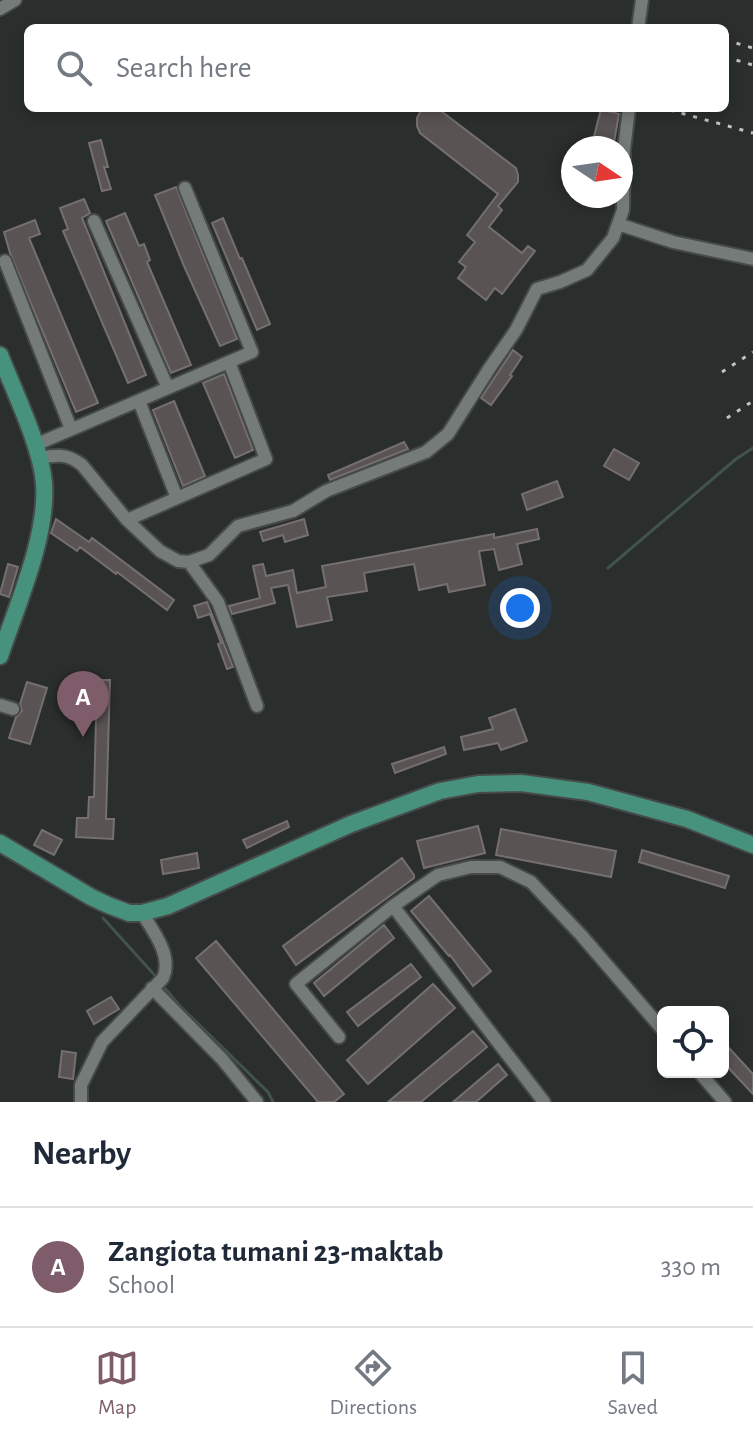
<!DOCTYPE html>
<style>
body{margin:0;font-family:"Alegreya Sans",sans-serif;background:#f6f6f7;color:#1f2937}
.controls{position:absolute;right:24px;bottom:24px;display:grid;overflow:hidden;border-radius:12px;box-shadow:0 4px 12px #0003}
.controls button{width:72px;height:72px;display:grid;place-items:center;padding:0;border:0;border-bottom:2px solid #e0e1e3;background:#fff;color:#1f2937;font:40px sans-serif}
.compass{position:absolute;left:561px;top:136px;width:72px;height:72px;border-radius:50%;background:#fff;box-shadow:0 4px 12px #0003;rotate:103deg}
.you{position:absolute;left:520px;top:608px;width:28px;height:28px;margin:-20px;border:6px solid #fff;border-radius:50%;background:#1a73e8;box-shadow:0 0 0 12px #1a73e833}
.badge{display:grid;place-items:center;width:52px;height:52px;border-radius:50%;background:#7f5c69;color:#fff;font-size:26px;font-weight:700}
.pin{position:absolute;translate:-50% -66px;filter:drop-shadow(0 2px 4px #0008)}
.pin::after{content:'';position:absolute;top:42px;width:28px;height:24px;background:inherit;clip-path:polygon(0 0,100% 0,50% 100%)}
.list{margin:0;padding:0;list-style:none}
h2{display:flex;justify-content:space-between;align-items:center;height:104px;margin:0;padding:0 32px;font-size:34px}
h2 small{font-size:26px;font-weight:400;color:#747a83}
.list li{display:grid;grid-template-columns:52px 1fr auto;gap:24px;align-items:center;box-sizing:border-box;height:120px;padding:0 32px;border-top:2px solid #e0e1e3}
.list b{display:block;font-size:30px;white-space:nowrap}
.list p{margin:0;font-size:26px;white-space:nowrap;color:#747a83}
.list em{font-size:26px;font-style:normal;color:#747a83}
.icon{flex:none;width:44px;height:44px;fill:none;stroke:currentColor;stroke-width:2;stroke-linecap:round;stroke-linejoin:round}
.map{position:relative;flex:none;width:753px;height:1102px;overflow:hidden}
.search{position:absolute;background:#fff;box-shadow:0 4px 12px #0003;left:24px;right:24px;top:24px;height:88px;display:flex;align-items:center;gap:20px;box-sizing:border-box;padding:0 28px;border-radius:12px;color:#747a83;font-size:30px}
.sheet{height:224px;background:#fff}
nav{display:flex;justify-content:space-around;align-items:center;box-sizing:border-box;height:112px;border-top:2px solid #e0e1e3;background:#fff;font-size:22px;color:#747a83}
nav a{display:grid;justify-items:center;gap:4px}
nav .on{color:#7f5c69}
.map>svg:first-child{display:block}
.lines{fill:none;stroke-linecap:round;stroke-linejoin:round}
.stream{stroke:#42534c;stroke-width:3}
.building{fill:#595353;stroke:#756f70;stroke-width:2}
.minor-casing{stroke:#464b49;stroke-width:16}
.major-casing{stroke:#464b49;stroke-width:20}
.minor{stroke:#757b78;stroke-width:12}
.major{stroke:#47927c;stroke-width:16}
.rail{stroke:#c0c3c2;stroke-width:3;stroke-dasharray:4 8;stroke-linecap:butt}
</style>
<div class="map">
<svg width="753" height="1102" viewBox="0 0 753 1102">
<rect width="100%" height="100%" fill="#2a2e2c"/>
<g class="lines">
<path class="stream" d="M608,568L736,459L753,448
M103,918L159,980
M163,986L180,1006L268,1092L273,1102"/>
</g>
<path class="building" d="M425,108H437L516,168L518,175V182L498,206L502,210L489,227L522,253L528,246L535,251L502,294L495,288L486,300L458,278L466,267L459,262L475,242L467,235L498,194L420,133L417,126V118L421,110Z
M601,109L619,114L613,148H591Z
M101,140L108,167H104L111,189L102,191L89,143Z
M176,187L237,339L220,346L184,266L155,195Z
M84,199L90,213L82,218L146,375L128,383L63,231L68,229L60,208Z
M125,213L139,246L144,244L150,260L147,262L191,365L171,373L106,221Z
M223,218L240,259L242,258L270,324L257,330L212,223Z
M35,220L40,234L29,238L98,403L76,412L10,253L4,232Z
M513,350L522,357L510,375L512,376L491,405L481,398Z
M224,374L253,450L235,458L203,383Z
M174,401L205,476L183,486L153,410Z
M404,442L408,449L330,480L328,475Z
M614,449L639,463L629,480L604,466Z
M557,481L563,497L527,510L522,494Z
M56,519L89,542L92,538L174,600L167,610L117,572L116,574L80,547L77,551L51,533Z
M304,519L308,535L285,542L283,535L263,541L260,532Z
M537,529L539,539L517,544L522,564L499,570L494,549L479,551L485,585L449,592L447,584L419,590L414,564L364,573L367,591L327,597L332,620L297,627L288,585L271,588L275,603L232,614L229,606L260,598L253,566L263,564L266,576L293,570L297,593L326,587L322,566L494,534V538Z
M8,564L18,567L9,597L0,594Z
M207,602L233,667L227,669L218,644L221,643L210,614L198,618L194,606Z
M97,680H110L106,819H114L113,839L76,837L77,818H88L89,797H94Z
M27,682L47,688L30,744L9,738L16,717L22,711L20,704Z
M515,709L527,741L501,750L498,743L464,750L461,737L493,729L489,718Z
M444,747L446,754L395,773L392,764Z
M287,821L289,827L247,848L243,840Z
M478,826L485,853L424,868L417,841Z
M501,829L616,851L611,877L496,855Z
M42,830L62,840L54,855L34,845Z
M642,850L729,876L725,888L639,862Z
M197,853L199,868L163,874L161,860Z
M402,858L414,875V878L296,965L283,946Z
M429,896L491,971L473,986L450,955L449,956L411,911Z
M384,925L394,938L324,996L314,983Z
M216,941L344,1094L334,1102H318L196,958Z
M411,964L421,977L358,1026L347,1012Z
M433,984L455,1008L368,1084L347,1060Z
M111,997L119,1009L94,1024L87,1011Z
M473,1031L487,1047L421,1102H388Z
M729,1048L753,1074V1094L723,1062V1053Z
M62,1051L76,1053L73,1079L59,1077Z
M498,1064L507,1075L476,1102H453Z"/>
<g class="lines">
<defs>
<path id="minor" d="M0,9L15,0
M638,28L642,0
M94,221L168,388
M618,224L673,242L753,259
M5,261L71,429
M139,401L177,498
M35,445L252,352L185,188
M39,458C56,455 67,453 82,465L127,520L160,551L178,561L189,562L209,555L238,526L293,511L326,491L426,452L448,434L489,369L516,330L537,289L560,282L587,270L613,238L623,210L624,150L629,108
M127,520L266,459L229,362
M189,562L218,602L257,706
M0,705L13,709
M393,906L544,1102
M152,988L222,1059L257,1102
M339,1037L296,984L393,906L438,875L471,867H500L531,882L581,935L663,1030
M699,1072L725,1102
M81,1102V1085L102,1042L163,978C173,956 153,931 142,913"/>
<path id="major" d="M0,355C14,391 41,446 44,483C48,536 17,605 0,656
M0,843L91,897L108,905L129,913H142L168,906L351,824L440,791L478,784L521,783L588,792L687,819L753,845"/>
</defs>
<use href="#minor" class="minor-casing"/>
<use href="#major" class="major-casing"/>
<use href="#minor" class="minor"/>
<use href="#major" class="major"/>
<path class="rail" d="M725,40L753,48
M725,57L753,65
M670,110L753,133
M722,372L753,352
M727,418L753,401"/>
</g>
</svg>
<div class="controls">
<button><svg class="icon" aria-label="locate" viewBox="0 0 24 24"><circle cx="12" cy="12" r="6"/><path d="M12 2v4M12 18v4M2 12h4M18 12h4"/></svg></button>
</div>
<svg class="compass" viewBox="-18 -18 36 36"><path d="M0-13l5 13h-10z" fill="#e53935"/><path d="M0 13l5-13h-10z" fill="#747a83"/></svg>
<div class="you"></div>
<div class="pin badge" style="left:83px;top:737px">A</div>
<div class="search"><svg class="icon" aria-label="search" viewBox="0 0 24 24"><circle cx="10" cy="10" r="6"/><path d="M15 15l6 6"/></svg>Search here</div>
</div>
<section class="sheet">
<h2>Nearby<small></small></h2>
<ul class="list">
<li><span class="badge">A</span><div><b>Zangiota tumani 23-maktab</b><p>School</p></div><em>330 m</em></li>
</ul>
</section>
<nav>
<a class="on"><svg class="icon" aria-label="map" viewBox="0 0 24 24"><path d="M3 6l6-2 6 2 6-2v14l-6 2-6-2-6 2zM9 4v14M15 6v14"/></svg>Map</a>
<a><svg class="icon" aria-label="directions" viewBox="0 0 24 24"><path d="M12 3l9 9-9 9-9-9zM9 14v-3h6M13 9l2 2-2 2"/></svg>Directions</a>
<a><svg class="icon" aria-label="saved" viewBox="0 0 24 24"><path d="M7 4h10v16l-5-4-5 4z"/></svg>Saved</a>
</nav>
